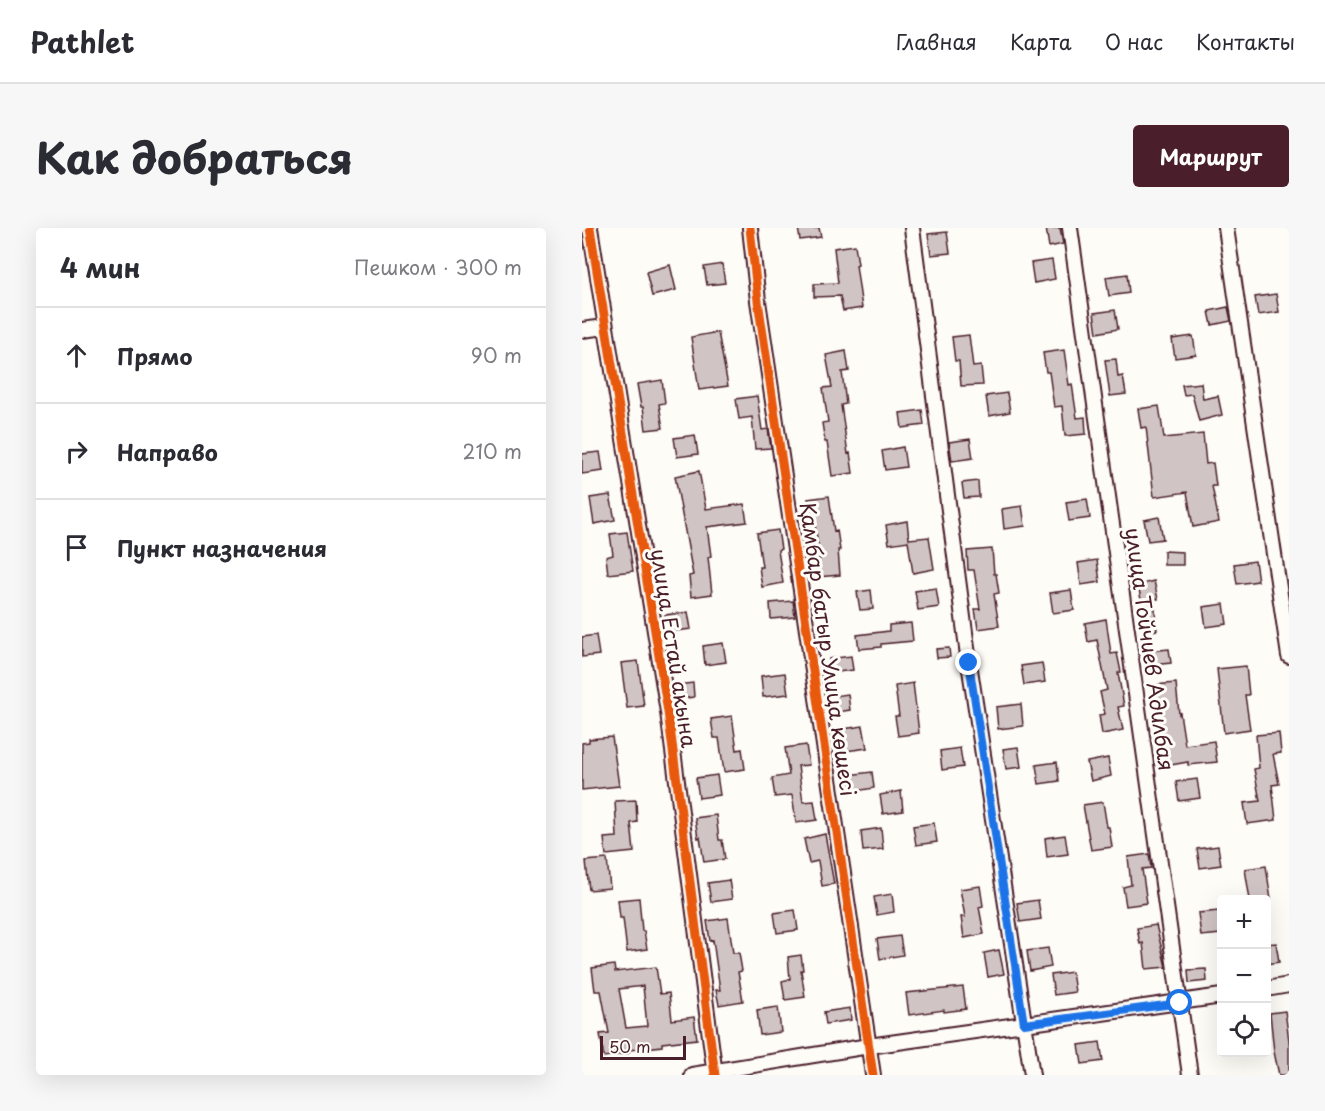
<!DOCTYPE html>
<html lang="ru">
<meta charset="utf-8">
<style>
body{margin:0;font-family:"Playpen Sans",sans-serif;background:#f7f7f7;color:#2b2b33}
.controls{position:absolute;right:18px;bottom:18px;display:grid;overflow:hidden;border-radius:6px;box-shadow:0 6px 24px #0002}
.controls button{width:54px;height:54px;display:grid;place-items:center;padding:0;border:0;border-bottom:2px solid #e1e1e2;background:#fff;color:#2b2b33;font:30px sans-serif}
.scale{position:absolute;left:18px;bottom:15px;width:86px;box-sizing:border-box;padding-left:6px;border:3px solid #4a1f2b;border-top:0;font-size:16px;line-height:21px;white-space:nowrap;color:#4a1f2b;-webkit-text-stroke:4px #fdfcf7;paint-order:stroke}
.stop{position:absolute;width:18px;height:18px;margin:-14px;border:4px solid #1a73e8;border-radius:50%;background:#fff}
.stop.end{background:#1a73e8;border-color:#fff;box-shadow:0 2px 6px #0008}
.list{margin:0;padding:0;list-style:none}
h2{display:flex;justify-content:space-between;align-items:center;height:78px;margin:0;padding:0 24px;font-size:26px}
h2 small{font-size:20px;font-weight:400;color:#7c7c81}
.list li{display:grid;grid-template-columns:39px 1fr auto;gap:18px;align-items:center;box-sizing:border-box;height:96px;padding:0 24px;border-top:2px solid #e1e1e2}
.list b{display:block;font-size:22px;white-space:nowrap}
.list em{font-size:20px;font-style:normal;color:#7c7c81}
.icon{flex:none;width:33px;height:33px;fill:none;stroke:currentColor;stroke-width:2;stroke-linecap:round;stroke-linejoin:round}
.map{position:relative;flex:none;width:707px;height:847px;overflow:hidden;border-radius:6px}
header{display:flex;align-items:center;gap:36px;box-sizing:border-box;height:84px;padding:0 30px;background:#fff;border-bottom:2px solid #e1e1e2}
header strong{font-size:28px}
nav{display:flex;gap:33px;margin-inline-start:auto;font-size:21px}
.intro{display:flex;align-items:center;justify-content:space-between;box-sizing:border-box;height:144px;padding:0 36px}
h1{margin:0;font-size:42px}
.button{padding:15px 27px;border-radius:6px;background:#4a1f2b;color:#fff;font-size:21px;font-weight:700}
main{display:flex;gap:36px;padding:0 36px}
aside{flex:1;background:#fff;border-radius:6px;box-shadow:0 6px 24px #0002}
.map>svg:first-child{display:block}
.building{fill:#d0c5c4;stroke:#4a1f2b;stroke-width:1.5;fill-rule:evenodd}
.lines{fill:none;stroke-linecap:round;stroke-linejoin:round}
.minor-casing{stroke:#4a1f2b;stroke-width:18}
.minor{stroke:#fdfcf7;stroke-width:14}
.cycleway-casing{stroke:#fdfcf7;stroke-width:13}
.cycleway{stroke:#e8590c;stroke-width:9}
.route{stroke:#1a73e8;stroke-width:8}
.labels{text-anchor:middle;dominant-baseline:central;stroke-width:6;stroke-linejoin:round;paint-order:stroke}
.street-label{font-size:21px;fill:#4a1f2b;stroke:#fdfcf7}
</style>
<header>
<strong>Pathlet</strong>
<nav><a>Главная</a><a>Карта</a><a>О нас</a><a>Контакты</a></nav>
</header>
<div class="intro"><h1>Как добраться</h1><a class="button">Маршрут</a></div>
<main>
<aside>
<h2>4 мин<small>Пешком · 300 m</small></h2>
<ul class="list">
<li><svg class="icon" aria-label="ahead" viewBox="0 0 24 24"><path d="M12 20V5M6 11l6-6 6 6"/></svg><div><b>Прямо</b></div><em>90 m</em></li>
<li><svg class="icon" aria-label="right" viewBox="0 0 24 24"><path d="M7 20v-9h11M14 6l5 5-5 5"/></svg><div><b>Направо</b></div><em>210 m</em></li>
<li><svg class="icon" aria-label="arrive" viewBox="0 0 24 24"><path d="M6 21V4h12l-3 4 3 4H6"/></svg><div><b>Пункт назначения</b></div></li>
</ul>
</aside>
<div class="map">
<svg width="707" height="847" viewBox="0 0 707 847">
<rect width="100%" height="100%" fill="#fdfcf7"/>
<filter id="ink" filterUnits="userSpaceOnUse"><feTurbulence type="fractalNoise" baseFrequency=".0167" numOctaves="2"/><feDisplacementMap in="SourceGraphic" scale="12" xChannelSelector="R" yChannelSelector="G"/><feConvolveMatrix kernelMatrix="1 2 1 2 8 2 1 2 1" color-interpolation-filters="sRGB"/></filter>
<g filter="url(#ink)">
<path class="building" d="M216,0H237L239,9L218,12Z
M464,0H478L481,16L467,19Z
M365,4L368,25L349,27L346,6Z
M273,17L276,36L274,37L280,80L261,83L258,68L232,69V56L256,55L252,20Z
M470,32L473,51L452,55L449,35Z
M140,36L143,55L125,57L122,39Z
M88,37L94,62L70,68L64,44Z
M545,46L547,65L527,68L524,49Z
M694,66L697,84L676,87L673,69Z
M646,79L649,93L630,97L627,83Z
M533,82L536,101L515,105L512,85Z
M136,104L146,158L117,162L109,109Z
M387,107L391,139L399,138L401,157L379,158L377,133H373L370,109Z
M611,108L614,127L593,130L590,111Z
M482,122L487,157L490,156L495,190L503,189L504,206L483,208L480,178L472,179L467,144H464L461,125Z
M264,123L267,143L260,144L264,176L259,177L266,226L268,225L271,245L250,248L245,214H243L240,195L246,194L241,160L250,159L244,127Z
M534,131L536,149L541,148L544,166L528,168L523,132Z
M80,152L83,175L77,176L81,200L64,202L61,179H59L55,156Z
M619,155L621,171L636,168L640,187L617,193L610,166L602,167L600,157Z
M425,165L428,184L407,188L404,168Z
M175,168L180,202L186,201L189,220L173,221L170,189L157,191L154,171Z
M577,178L582,210L621,206L624,236L631,235L634,258H630L637,294L611,299L605,264L572,269L564,199L559,200L556,181Z
M340,182L342,197L320,200L318,185Z
M113,207L116,226L95,229L92,210Z
M388,211L391,230L370,233L367,214Z
M321,219L324,239L303,242L300,223Z
M18,224L21,243L0,246V226Z
M117,243L124,281L162,276L165,294L125,299L129,328L126,329L130,366L109,369L107,348L111,347L93,248Z
M396,253L397,269L382,270L380,255Z
M28,267L33,292L12,296L8,270Z
M247,268L252,303L255,302L258,322H256L258,347L235,349L233,331H238L232,290L229,291L226,271Z
M505,271L508,290L487,293L484,274Z
M440,278L443,298L422,301L420,281Z
M577,289L581,311L566,313L562,292Z
M325,293L327,311L347,309L352,341L331,345L326,313L307,316L304,297Z
M196,302L199,321L196,322L201,355L180,359L177,339H180L175,305Z
M45,304L51,343L26,346L24,329L31,327L28,306Z
M410,321L412,346H414L417,365L412,366L417,398L396,401L393,381H398L392,342H386L385,323Z
M582,323L601,324V337H582Z
M515,332L518,354L499,357L496,335Z
M673,333L676,353L655,356L652,336Z
M572,353L576,371H572L575,402L562,404L560,376L556,357Z
M354,360L357,379L336,382L333,363Z
M289,362L291,381L278,382L275,364Z
M489,362L492,382L471,385L468,365Z
M211,373L213,389L189,391L188,375Z
M642,376L645,396L624,399L621,379Z
M106,384L109,401L85,404L83,387Z
M524,391L529,426L535,425L539,444L536,445L542,478L536,479L541,502L520,506L517,487L523,486L518,464L525,462L515,412L506,414L503,395Z
M329,395L331,413L299,416V419L277,421L275,407L307,403V397Z
M14,407L17,427L0,429V409Z
M141,415L144,434L123,437L121,418Z
M367,420L368,429L355,430L354,421Z
M587,421L589,435L570,437L568,423Z
M269,428L271,442L248,445L247,431Z
M56,433L62,478L45,480L39,435Z
M460,435L463,454L442,457L439,438Z
M664,438L667,467H663L668,501L642,505L635,441Z
M203,445L206,466L181,469L179,448Z
M111,455L112,469L97,471L95,457Z
M331,455L337,505L316,508L313,488H317L313,458Z
M594,455L597,486L598,485L603,517L632,513L635,534L606,537V534L578,539L575,519L583,518L577,475H574L572,457Z
M266,466L268,482L248,485L245,469Z
M439,476L441,498L416,501L414,479Z
M150,488L155,522L160,521L163,541L142,544L137,510H132L129,491Z
M281,498L285,520L264,523L261,501Z
M697,505L699,525L691,526L697,556L690,557L694,592L665,596L662,575L678,573L672,541L677,540L674,507Z
M30,509L37,558L0,562V515L7,514V511Z
M224,517L227,537L216,538L221,574L232,573L235,592L214,595L210,567L193,569L190,550L207,547L203,520Z
M436,519L439,539L424,541L421,521Z
M378,520L381,539L360,542L358,523Z
M526,530L529,548L509,553L505,534Z
M475,534L477,553L457,556L454,537Z
M290,544L292,560L269,564L266,547Z
M135,547L138,567L117,570L114,550Z
M615,551L618,570L597,573L594,554Z
M319,563L321,583L301,586L298,567Z
M54,572L55,594L49,595L52,624L24,627L22,610L35,609L33,573Z
M521,574L525,599H527L530,619L509,622L501,577Z
M134,587L137,612H140L143,631L122,634L118,609L116,610L113,590Z
M352,595L355,614L334,617L331,598Z
M299,600L301,621L281,623L279,603Z
M243,606L252,656L240,658L236,633L227,635L222,611Z
M483,607L486,626L465,629L463,610Z
M636,618L639,637L618,640L615,621Z
M567,626L569,640L560,641L565,675L544,678L541,659L549,657L546,629Z
M25,631L28,660L7,662L4,633Z
M684,638L689,672H668L663,641Z
M147,652L150,671L129,674L126,655Z
M398,658L401,678L397,679L402,706L382,710L379,689H383L378,661Z
M310,666L312,684L295,687L292,669Z
M57,670L60,703H62L65,721L45,724L41,690H38L36,672Z
M456,672L459,691L438,694L435,675Z
M213,682L216,702L195,705L192,685Z
M637,683L639,706L619,708L616,685Z
M146,690L151,725H157L160,743L156,744L161,773L137,777L134,762H138L131,712L128,713L125,693Z
M574,697L584,739L564,741L561,715L558,716L555,700Z
M318,708L321,727L298,731L295,711Z
M694,715L697,734L684,736V716Z
M466,720L469,739L448,743L445,723Z
M417,722L422,746L406,749L402,725Z
M219,727L221,742H219L223,769L203,772L200,753L208,751L206,729Z
M32,737L33,744L74,739L78,766L87,765L90,792L112,789L115,811L80,815V818L47,822V825L22,829L18,806L27,805L19,763H13L10,740ZM61,758L65,798L44,800L37,761Z
M624,741L625,753L607,755L606,742Z
M490,744L493,764L472,767L469,747Z
M381,759L384,781L362,784V782L327,787L324,765Z
M196,779L199,804L178,807L175,782Z
M268,780L269,792L244,796L242,784Z
M703,783L707,813V847H697L692,824L688,785Z
M518,814L521,833L500,836L497,817Z"/>
<g class="lines">
<defs>
<path id="minor" d="M8,0L86,484L133,847
M168,0L176,73L291,847
M330,0L387,435L450,847
M488,0L608,847
M644,0L707,428
M0,102L23,99
M684,761L707,757
M110,847L287,818L640,768"/>
</defs>
<use href="#minor" class="minor-casing"/>
<use href="#minor" class="minor"/>
<defs>
<path id="cycleway" d="M8,0L86,484L133,847
M168,0L176,73L291,847"/>
</defs>
<use href="#cycleway" class="cycleway-casing"/>
<use href="#cycleway" class="cycleway"/>
</g>
</g>
<g class="lines" filter="url(#ink)">
<path class="route" d="M387,435L442,796L598,775"/>
</g>
<g class="labels">
<g class="street-label">
<text transform="translate(93 420) rotate(81)">улица Естай акына</text>
<text transform="translate(247 421) rotate(82)">Қамбар батыр Улица көшесі</text>
<text transform="translate(569 421) rotate(82)">улица Тойчиев Адилбая</text>
</g>
</g>
</svg>
<div class="controls">
<button>+</button>
<button>−</button>
<button><svg class="icon" aria-label="locate" viewBox="0 0 24 24"><circle cx="12" cy="12" r="6"/><path d="M12 2v4M12 18v4M2 12h4M18 12h4"/></svg></button>
</div>
<div class="scale">50 m</div>
<div class="stop" style="left:598px;top:775px"></div>
<div class="stop end" style="left:387px;top:435px"></div>
</div>
</main>
